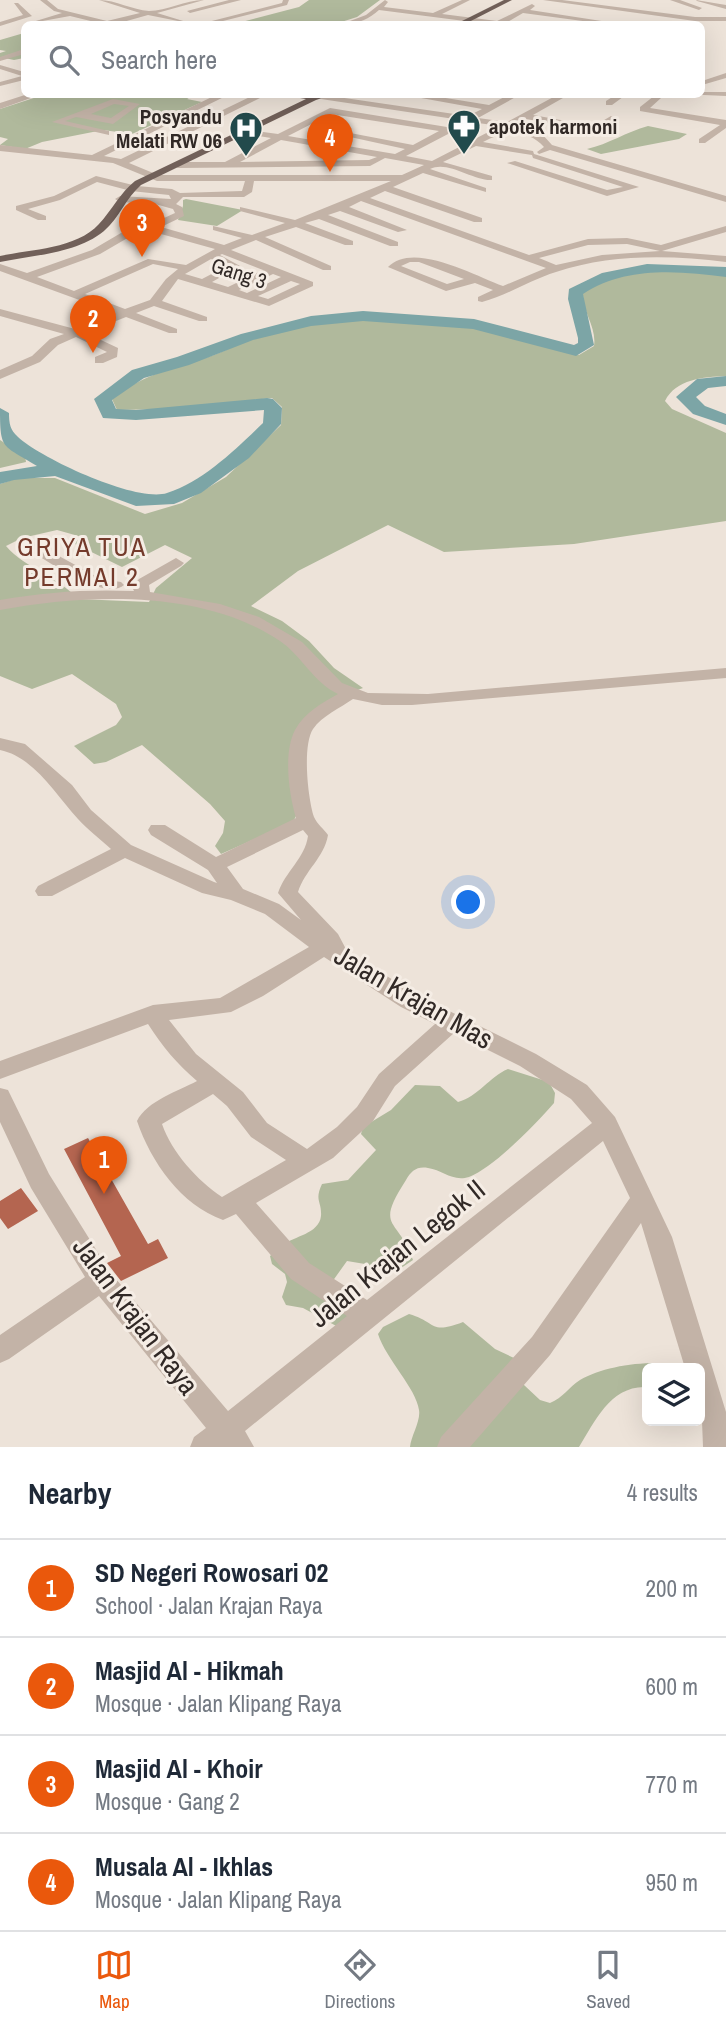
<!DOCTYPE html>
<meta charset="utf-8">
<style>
body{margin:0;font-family:"Archivo Narrow",sans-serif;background:#f2f2f3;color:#1f2937}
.controls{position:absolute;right:21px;bottom:21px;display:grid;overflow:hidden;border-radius:10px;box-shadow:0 7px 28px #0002}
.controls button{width:63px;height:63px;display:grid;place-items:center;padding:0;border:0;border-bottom:2px solid #e0e1e3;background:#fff;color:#1f2937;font:35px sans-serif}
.you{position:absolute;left:469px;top:903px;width:24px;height:24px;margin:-18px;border:5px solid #fff;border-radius:50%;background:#1a73e8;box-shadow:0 0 0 10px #1a73e833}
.badge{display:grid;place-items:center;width:46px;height:46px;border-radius:50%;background:#ea580c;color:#fff;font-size:23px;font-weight:700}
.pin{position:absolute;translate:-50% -58px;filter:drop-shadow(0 2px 4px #0008)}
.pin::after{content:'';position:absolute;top:37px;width:24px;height:21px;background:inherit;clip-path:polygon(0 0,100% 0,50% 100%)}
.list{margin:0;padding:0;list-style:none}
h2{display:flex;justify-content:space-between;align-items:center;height:91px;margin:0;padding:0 28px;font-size:30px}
h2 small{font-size:23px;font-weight:400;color:#747a83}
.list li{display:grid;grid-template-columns:46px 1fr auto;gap:21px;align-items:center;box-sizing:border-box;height:98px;padding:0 28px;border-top:2px solid #e0e1e3}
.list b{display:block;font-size:26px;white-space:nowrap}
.list p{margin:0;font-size:23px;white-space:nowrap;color:#747a83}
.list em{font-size:23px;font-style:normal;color:#747a83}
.icon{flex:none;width:38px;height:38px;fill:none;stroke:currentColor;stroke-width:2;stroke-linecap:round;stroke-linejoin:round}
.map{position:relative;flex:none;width:726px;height:1447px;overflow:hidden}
.search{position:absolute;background:#fff;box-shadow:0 7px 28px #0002;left:21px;right:21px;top:21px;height:77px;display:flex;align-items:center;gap:18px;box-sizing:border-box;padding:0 24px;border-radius:10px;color:#747a83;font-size:26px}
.sheet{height:483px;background:#fff}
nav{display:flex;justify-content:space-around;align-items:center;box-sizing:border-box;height:98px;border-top:2px solid #e0e1e3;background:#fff;font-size:19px;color:#747a83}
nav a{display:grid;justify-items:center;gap:4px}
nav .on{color:#ea580c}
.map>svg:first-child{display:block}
.green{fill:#b0b99c;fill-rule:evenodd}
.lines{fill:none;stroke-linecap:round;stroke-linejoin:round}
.river{fill:#7ca5a6;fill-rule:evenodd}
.building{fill:#b46550}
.minor{fill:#c3b3a7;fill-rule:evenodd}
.major{fill:#716059;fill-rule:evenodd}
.labels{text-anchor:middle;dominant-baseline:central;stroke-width:6;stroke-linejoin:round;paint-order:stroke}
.far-poi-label{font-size:21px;font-weight:bold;fill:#312926;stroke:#f5ede5;text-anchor:end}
.far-street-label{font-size:21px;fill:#312926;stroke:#f5ede5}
.neighbourhood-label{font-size:26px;letter-spacing:2px;fill:#743a2b;stroke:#f5ede5}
.near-street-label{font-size:28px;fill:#312926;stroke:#f5ede5}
</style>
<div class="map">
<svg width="726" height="1447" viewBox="0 0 726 1447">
<rect width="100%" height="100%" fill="#ede3d9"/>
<path class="green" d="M309,0H380L357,17L335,24H234L299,7Z
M24,33V45L21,46L24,51L15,54L24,53V58L14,60L0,57V53L6,51L0,50V40Z
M46,94H196L187,99L202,102L132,134L103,130L42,142L25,149L0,145L8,139L0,137V109Z
M648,126L687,134L679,139L601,154L587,149C609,144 626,132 648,126Z
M186,199L243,210L217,226L178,220L183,206V200Z
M702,271L726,275V376C703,377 676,379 665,401L672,409L726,433V521L574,544L444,552L388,525L298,571L251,606L282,621L309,641L334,668L363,688L327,701L296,733L298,812L293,822L221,854L215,846L223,833L225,821L210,804L142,745L106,762L94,764L74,746L116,725L122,717L116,704L72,674L32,689L0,676V484L18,478H55L145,514L182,503L226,477L281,425L282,407L272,398L166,409L117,410L112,399C146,372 174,369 214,355C227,350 240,343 254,339C323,317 404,312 476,328C511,335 544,348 579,355L594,346C597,327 582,312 583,293C613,266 665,272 702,271ZM57,530L82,537L73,543L122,567L165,545L192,558L156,588L149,602L78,599C57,576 26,569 6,546L22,538Z
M0,440L25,456L26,462L0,468Z
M508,1069L549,1082L555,1093L554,1103C536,1124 494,1167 469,1177C452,1182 443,1170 428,1168C417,1166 411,1171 406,1180C374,1230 398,1216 413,1260L398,1270L379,1273L365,1264L347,1261L332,1282L354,1309L340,1328L303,1308L286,1305L282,1297L287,1282L285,1274L272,1264L270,1256C275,1253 279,1249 283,1245C294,1236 319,1234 321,1216C322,1201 314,1201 322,1184L348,1180L376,1150L361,1134L363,1127L391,1110L415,1085L440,1086L458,1102C479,1096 489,1077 508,1069Z
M409,1314C437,1322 429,1335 463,1322L495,1349L514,1358L508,1370L540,1400L550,1403C563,1398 569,1387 580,1380C608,1363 664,1358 694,1368H647V1387C611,1385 595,1421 579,1447H410C411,1436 421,1421 419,1410C416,1388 386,1359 378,1334L383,1327Z"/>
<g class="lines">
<path class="river" d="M647,264L726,267V277C679,271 625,266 583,294L594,345L576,356L473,329L363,321L311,326L253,340L189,365L144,378L112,400L116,409L136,410L267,398L273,399L282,408L281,424L249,458L201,493L174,504L136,506L55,476L14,480L0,484V472L37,466C2,444 0,451 0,408L9,413C9,423 10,430 18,437C42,459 137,503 167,493C204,481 236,449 263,423L264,410L136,420L103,418L94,399L132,370L177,357L241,334L311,316L363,311L474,319L574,345L578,343V338L568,299L569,289L602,273Z
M726,376V386L708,388L696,397L705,406L726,414V425L693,414L676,397L697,379Z"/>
</g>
<path class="building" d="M88,1138L148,1244L158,1239L168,1258L121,1281L107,1263L121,1256L64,1149Z
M21,1188L38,1211L8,1229L0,1218V1201Z"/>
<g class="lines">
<path class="minor" d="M40,0H47L58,9L107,21L140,13L99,0C116,0 132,10 149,11C167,11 185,0 204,0L157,13L193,24L148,15L116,24H103L70,16L26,24L62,13L54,11Z
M229,0H241L190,13L187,11Z
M283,0H289L287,5L211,24H200L282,3Z
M385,0L388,2L384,7L433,13L462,0H470L442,14L497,21L532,4L535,6L530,10L621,24H605L523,13L504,24H488L379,10C369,19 356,25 342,24L366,15Z
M543,0H562L695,17H726V21H695Z
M670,0H680L702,8L699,10Z
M696,0L726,5V9L697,1Z
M14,3H18L32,16L0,26V22L23,15Z
M21,50H24V54L0,61V57Z
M0,65L24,72V80L0,86V82L22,76L0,69Z
M726,73V78L702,85V81Z
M702,92H726V96L682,94H702Z
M28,94H42L0,109V103Z
M218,94H230L104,156L121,159L256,94H268L129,163L158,175H402L424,165L385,158L370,166L178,168L173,165L178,162H225L271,138L234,132V128L278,134L330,108L447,127L461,120L321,99L324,95L468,116L482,109L399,94H421L489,105L510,94H521L478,118L507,122L559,94H570L533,115L594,126L611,116L618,118L587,137L583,134L587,130L526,119L510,128L542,134L552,145L726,196V202L550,150L539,154L537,152L544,147C527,128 503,131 483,142L533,151L534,154L639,187L607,196L507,163L515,161L607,190L623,187L533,158L532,155L476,146L443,162L492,176V180C473,181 448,160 430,169L486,188V192L423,173L393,187L482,218V222H474L385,191L370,198L529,255L588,239L627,238L661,245L726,226V232L662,251L726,256V262C670,255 610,254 556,272C530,280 508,295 482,302L478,301V297L493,290L475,283L446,291L388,267C413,241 473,275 503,286L546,268L361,201L349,207L407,230L398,232L340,211L328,215L398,242V246H390L319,219L305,223L353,241V245H345L296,227L265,237L331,266V270H323L256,240L231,250L313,282V286L269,306L178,279L162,301L207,317V321H199L154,306L136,313L177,329V333H169L126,317L86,333L118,348L117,357L103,363H95V357L107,352L76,337L58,345L40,362L0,379V370L32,356L50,339L64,334L0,316V309L75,329L115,313L0,271V264L27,273L92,250L138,223L151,224L175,213L173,209L155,204L120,202L115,199L120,196L171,199L169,195L131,191L97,182L60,200L28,209L46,216V220H38L16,210V206L54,196L96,176L137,186L172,189L180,193L242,191L245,181H157L113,163L0,151V145L92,155ZM331,114L439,131L413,145L345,132L341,135L405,149L395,154L288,136ZM471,122L500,126L432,161L406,156ZM281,140L377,157L369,160L240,162ZM254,181H391L295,220L240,207V211L285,223L252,235L213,226V230L242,238L224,245L161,227L184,216L182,207L176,204L183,197H244L252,192ZM143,229L215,249L186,265L148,259L74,291L37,277L100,254ZM627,244L660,251L602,255L556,265L539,258L588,245ZM222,254L263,270L228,287L212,282L240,266L220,255ZM211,259L227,266L202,279L185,274ZM410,262H419L464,279L447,284L401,266ZM153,264L178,269L166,279L150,300L125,309L85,294ZM273,274L281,277L247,293L239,290ZM291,281L300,284L268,299L258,296Z
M617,94H627L612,105H606V101Z
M654,96L661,98L650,108L726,120V128L705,143H699V139L720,125L640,111V107Z
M113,99L140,104L113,124L76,117L65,121L109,131V135L52,122ZM114,104L129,106L111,118L91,114Z
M26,538L101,579L121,582L124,585C105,603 40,556 21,545L19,542L21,539Z
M176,558L184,563L181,566L149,585L150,592L220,604L259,617L302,642L342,683L368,693L428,694L726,668V678L412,705H382L353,699C340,708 322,716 313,729C302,746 308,799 314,817C317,824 324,829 328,835C324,858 305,870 298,892L338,934L347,951L417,995L536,1054L587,1085L615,1117L672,1237L726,1412V1447H703L700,1368H685L641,1223L550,1355L470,1447H437L441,1437L532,1337L630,1198L603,1141L245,1431L254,1447H190L194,1437L206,1428L99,1296L9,1359L0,1363V1335L85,1277L31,1188L0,1122V1088L8,1090L49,1174L110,1272L228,1411L347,1316L291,1279L236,1214L223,1220C181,1205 151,1162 137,1121C147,1101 178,1091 197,1081C177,1064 162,1046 148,1024L0,1079V1061L153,1005L220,998L309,947L265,914L231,900L202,893L125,858L52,896H38L35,891L38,886L111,849C100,839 87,829 78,819C55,794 34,757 0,750V738L25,744L72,785L91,810L131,845L214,882L217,883L208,870L151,835L148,830L151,825H165L216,857L296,818C289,794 283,753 295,730C304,713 322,703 338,694C313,682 302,656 280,641C203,589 87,594 0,610V600C45,592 88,589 134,591L132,587L139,579ZM303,830L308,836C305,858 285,872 278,893L301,920L279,904L243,889L227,867ZM324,957L401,1007L435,1024L379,1074L357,1107L337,1127L307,1149L267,1123L243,1092L196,1054L169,1020L231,1012L263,996ZM454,1033L520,1066L571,1099L592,1123L367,1300L309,1263L256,1203L333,1158L373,1121L395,1086ZM213,1094L227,1106L251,1137L286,1160L222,1197C197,1180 172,1153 162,1124Z"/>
<path class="major" d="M504,0H512L465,24H456Z
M300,94H334L316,100L141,185C126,198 119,218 104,231C76,254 33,255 0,262V256C32,249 76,249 99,224C112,210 120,193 135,181L306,99L300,98Z"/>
</g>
<defs>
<symbol id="pharmacy-pin" viewBox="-11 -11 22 30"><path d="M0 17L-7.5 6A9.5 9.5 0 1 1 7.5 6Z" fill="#224a4c" stroke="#f5ede5"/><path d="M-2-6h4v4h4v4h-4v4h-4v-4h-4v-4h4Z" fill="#fff"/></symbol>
<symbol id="hospital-pin" viewBox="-11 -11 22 30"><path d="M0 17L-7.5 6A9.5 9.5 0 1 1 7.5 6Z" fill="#224a4c" stroke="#f5ede5"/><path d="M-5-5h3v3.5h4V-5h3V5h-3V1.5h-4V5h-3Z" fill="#fff"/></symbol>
</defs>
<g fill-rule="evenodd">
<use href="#pharmacy-pin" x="445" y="107" width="38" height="52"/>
<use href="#hospital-pin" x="227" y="109" width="38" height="52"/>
</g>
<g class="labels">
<g class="far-poi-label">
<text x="222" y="116">Posyandu<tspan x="222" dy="24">Melati RW 06</tspan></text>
<text x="489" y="126" text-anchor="start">apotek harmoni</text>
</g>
<g class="far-street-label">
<text transform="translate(239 273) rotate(18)">Gang 3</text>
</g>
<g class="neighbourhood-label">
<text x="82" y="546">GRIYA TUA<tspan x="82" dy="30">PERMAI 2</tspan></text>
</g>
<g class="near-street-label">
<text transform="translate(414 997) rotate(30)">Jalan Krajan Mas</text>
<text transform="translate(397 1253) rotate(-39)">Jalan Krajan Legok II</text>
<text transform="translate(136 1316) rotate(53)">Jalan Krajan Raya</text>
</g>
</g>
</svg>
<div class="controls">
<button><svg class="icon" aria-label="layers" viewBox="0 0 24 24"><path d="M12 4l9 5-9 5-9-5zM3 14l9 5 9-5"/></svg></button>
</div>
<div class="you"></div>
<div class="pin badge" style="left:104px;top:1194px">1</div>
<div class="pin badge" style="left:93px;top:353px">2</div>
<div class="pin badge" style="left:142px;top:257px">3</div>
<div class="pin badge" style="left:330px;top:172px">4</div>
<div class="search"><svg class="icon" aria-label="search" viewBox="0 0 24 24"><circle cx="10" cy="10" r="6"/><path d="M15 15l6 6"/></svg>Search here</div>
</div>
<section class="sheet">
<h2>Nearby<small>4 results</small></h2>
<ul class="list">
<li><span class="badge">1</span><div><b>SD Negeri Rowosari 02</b><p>School · Jalan Krajan Raya</p></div><em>200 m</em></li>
<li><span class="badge">2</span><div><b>Masjid Al - Hikmah</b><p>Mosque · Jalan Klipang Raya</p></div><em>600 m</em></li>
<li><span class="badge">3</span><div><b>Masjid Al - Khoir</b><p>Mosque · Gang 2</p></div><em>770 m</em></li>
<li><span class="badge">4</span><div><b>Musala Al - Ikhlas</b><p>Mosque · Jalan Klipang Raya</p></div><em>950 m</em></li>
</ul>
</section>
<nav>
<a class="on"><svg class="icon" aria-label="map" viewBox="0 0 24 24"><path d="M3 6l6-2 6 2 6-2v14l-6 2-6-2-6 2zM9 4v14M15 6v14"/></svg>Map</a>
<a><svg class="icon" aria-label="directions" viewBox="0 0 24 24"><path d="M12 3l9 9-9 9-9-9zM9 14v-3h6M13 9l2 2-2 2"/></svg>Directions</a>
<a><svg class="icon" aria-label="saved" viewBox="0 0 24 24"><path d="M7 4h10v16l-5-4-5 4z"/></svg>Saved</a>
</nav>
